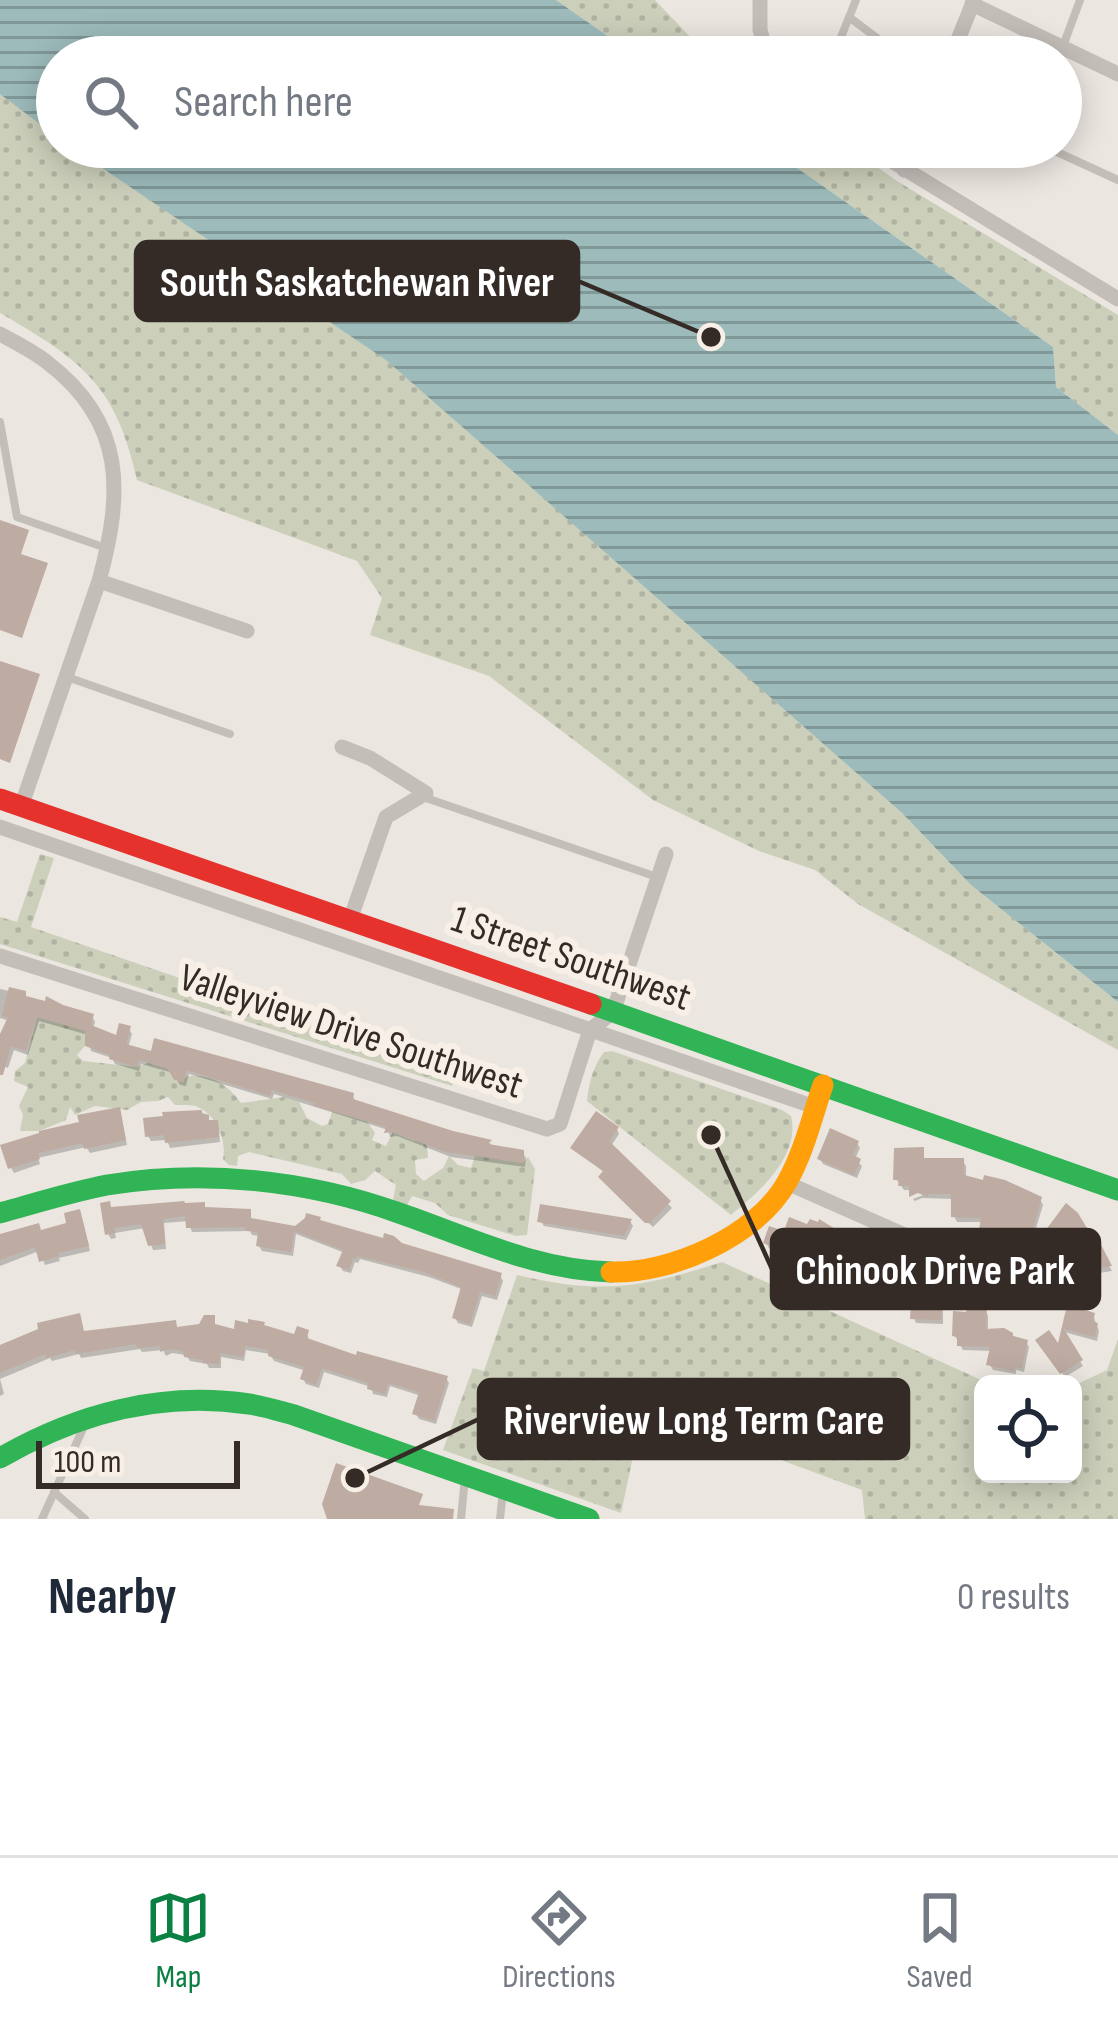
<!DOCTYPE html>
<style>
body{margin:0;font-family:"Sofia Sans Condensed",sans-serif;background:#f2f2f3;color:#1f2937}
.controls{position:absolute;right:36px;bottom:36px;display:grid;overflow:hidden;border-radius:18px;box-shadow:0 6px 30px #0003}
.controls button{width:108px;height:108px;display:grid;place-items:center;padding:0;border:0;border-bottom:3px solid #e0e1e3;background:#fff;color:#1f2937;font:60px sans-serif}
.scale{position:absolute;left:36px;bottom:30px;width:204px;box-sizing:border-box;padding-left:12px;border:6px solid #342b27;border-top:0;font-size:33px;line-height:42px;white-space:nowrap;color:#342b27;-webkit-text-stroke:9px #f8f0e7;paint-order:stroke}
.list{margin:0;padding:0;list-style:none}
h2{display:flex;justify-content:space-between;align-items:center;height:156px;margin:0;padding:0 48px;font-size:51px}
h2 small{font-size:39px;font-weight:400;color:#747a83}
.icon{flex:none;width:66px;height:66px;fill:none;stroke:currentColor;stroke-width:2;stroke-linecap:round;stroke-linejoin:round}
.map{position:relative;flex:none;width:1118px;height:1519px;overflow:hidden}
.search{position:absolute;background:#fff;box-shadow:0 6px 30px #0003;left:36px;right:36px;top:36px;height:132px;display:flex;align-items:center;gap:30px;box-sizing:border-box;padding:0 42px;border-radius:66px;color:#747a83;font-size:45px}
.sheet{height:336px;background:#fff}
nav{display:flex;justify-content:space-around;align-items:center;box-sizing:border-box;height:168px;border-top:3px solid #e0e1e3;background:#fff;font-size:33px;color:#747a83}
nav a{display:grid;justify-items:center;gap:6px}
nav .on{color:#0b8043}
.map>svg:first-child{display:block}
.grass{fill:url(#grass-dots)}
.water{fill:url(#water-rules)}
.shadow{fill:#0003}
.building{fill:#beaba2}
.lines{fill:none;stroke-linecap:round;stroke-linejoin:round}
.lane{stroke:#c4beb9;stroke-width:8}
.street{stroke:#c4beb9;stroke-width:15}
.fast{stroke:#30b455;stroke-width:21}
.slow{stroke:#ff9f0a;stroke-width:21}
.jam{stroke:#e5322d;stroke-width:21}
.labels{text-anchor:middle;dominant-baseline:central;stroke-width:12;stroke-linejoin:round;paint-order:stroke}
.street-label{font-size:39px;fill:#342b27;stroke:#f8f0e7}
.leader{fill:none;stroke:#342b27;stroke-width:4.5}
.callout-dot{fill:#342b27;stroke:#f8f0e7;stroke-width:4.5}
.callout{fill:#342b27;stroke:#342b27;stroke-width:4.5}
.callout-label{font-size:42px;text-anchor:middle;font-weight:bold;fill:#fff}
</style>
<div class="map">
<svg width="1118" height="1519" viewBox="0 0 1118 1519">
<defs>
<pattern id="grass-dots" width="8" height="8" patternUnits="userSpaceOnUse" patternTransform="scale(3)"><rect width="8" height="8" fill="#ccd0bb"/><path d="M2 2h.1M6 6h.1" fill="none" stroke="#b0b3a1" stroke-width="1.8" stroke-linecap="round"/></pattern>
<pattern id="water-rules" width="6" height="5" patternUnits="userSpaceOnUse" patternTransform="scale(3)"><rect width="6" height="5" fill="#9dbbbb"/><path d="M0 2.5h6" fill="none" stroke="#819898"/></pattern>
</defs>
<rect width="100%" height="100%" fill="#ebe6e0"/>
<path class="grass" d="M556,0H655L696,43L760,57H638Z
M0,93L57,136V147H71L386,359L902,813L971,885L1118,1002V1050L858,904L815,870L759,851L653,800L489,676L370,635L382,598L357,561L137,480C116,384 81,360 0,313Z
M767,147H849L897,181L1118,315V435L1056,387L1053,347Z
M40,854L54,858L31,927L456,1073L452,1086L0,944V917L17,922Z
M37,1017L85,1030V1046L77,1055L83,1061L137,1067L148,1063L167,1068L174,1080L183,1082L185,1077C209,1072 227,1084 241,1103L284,1097L299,1102L307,1118L322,1126L328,1124L333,1109L367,1121L375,1133L372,1140L386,1146L393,1132L414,1141L417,1136L427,1146L428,1158L415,1160L416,1174L424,1181L443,1168L449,1156L458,1165L471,1168L475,1156L501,1148L500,1160L523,1163L528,1157L535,1169L527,1235L516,1236L448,1215L435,1203L412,1196L406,1207L393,1200L396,1185L375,1171L365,1180L351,1184L342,1174L249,1152L238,1156L237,1166L229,1165L223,1159C227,1140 216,1114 196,1106C193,1105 179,1105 175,1105L168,1097L158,1101L141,1102L127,1110L95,1106L75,1115L70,1107L66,1120L39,1131H20L23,1115L19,1106L28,1087L14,1081L15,1071L25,1063Z
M612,1051L782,1110L791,1116C801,1156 758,1193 731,1215L587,1101C589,1083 593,1066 604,1052Z
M722,1262L990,1384H983V1474H1073V1386L1107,1370L1118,1339V1519H865L862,1490L643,1409L621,1513L443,1450L473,1368L484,1371L517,1275C601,1295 641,1288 722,1262Z"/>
<path class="water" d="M0,0H556L638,57H57V137L0,94Z
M71,147H767L1053,347L1056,387L1118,435V1002L971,885L902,813L386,360Z"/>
<path class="shadow" d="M0,989L24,994L26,999L92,1016L95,1022L93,1029L118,1039L129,1029L132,1034L128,1048L352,1095L355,1100L452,1134L490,1143L493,1148L522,1152L526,1158L525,1167L451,1157L397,1136L390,1137L388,1130L274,1094L272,1099L189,1074L186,1086L180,1085L173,1073L141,1064L139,1071L115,1064L112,1058L91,1051L88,1035L39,1021L28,1055L14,1050L8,1068L0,1065V1040L10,1021L0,1018Z
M121,1116L127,1145L90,1153L86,1147L38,1158L40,1164L14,1173L11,1168L82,1124Z
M210,1123H216L219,1128L220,1142L170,1148L167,1140L151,1141L148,1136Z
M617,1129L619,1134L611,1146L672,1208L653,1227L604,1182L605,1173L574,1148Z
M857,1143L860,1148L855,1159L862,1166L857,1178L823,1164L820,1158Z
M922,1150L925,1161H963L966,1166V1179L1040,1199L1043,1205L1030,1248L1026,1244H1016L985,1235L982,1230L983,1222H957L954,1216V1199L922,1198L915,1201L913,1199L933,1191L904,1190L896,1179Z
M1066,1208L1090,1239L1093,1237L1112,1271L1099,1273L1087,1288L1081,1291L1069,1268L1076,1264L1052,1245L1050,1250L1042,1248L1039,1243Z
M111,1210L250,1212L252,1222L400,1246L500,1275L503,1281L497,1300L482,1296L472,1327L458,1323L455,1318L464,1290L429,1277L360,1259L358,1263L355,1262L351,1273L343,1271L340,1266L345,1253L296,1234L293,1256L262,1251L259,1246L261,1236L252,1235L250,1231L192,1232L188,1221L164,1223L166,1249L153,1250L145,1228L115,1233L116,1238L111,1239L108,1234Z
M82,1218L90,1251L59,1258L60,1261L45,1265L39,1251L0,1266V1237L41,1233Z
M541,1221H630L633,1226L626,1240L544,1226Z
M786,1235L862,1239L873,1251L868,1282L860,1279L858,1271H853L848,1263L830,1261L828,1266L790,1250L788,1255L769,1248L766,1243Z
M940,1290L943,1296V1324L916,1323L914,1318Z
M1072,1300L1082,1303L1084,1313L1093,1315L1099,1331L1097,1341L1064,1332Z
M985,1310L988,1316V1332L1011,1335L1026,1342L1029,1347L1024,1372L1016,1370V1374L993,1370L990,1365L992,1351L963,1350L955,1336Z
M213,1318L216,1327L296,1337L307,1333L309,1341L358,1359L446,1378L449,1383L436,1424L419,1419L416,1414L421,1396L390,1386L387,1397L373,1394L371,1387L324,1372L319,1388L306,1384L303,1379L306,1371L274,1361L270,1354L246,1350L244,1361L221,1357V1368H209L207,1364L190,1361L186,1355L172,1353L166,1356L163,1350L142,1352L140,1349L81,1358L79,1354L52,1361L50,1358L0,1379L4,1394L0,1396V1366L84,1334L201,1327Z
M1063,1334L1083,1366L1065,1377L1039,1341L1059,1350Z"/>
<path class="building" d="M0,520L29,530L21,554L48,563L22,638L0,630Z
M0,661L40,674L10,763L0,759Z
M9,987L26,991V996L45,1001L46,996L63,1005L94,1014L91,1025L116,1035L119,1023L131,1026L126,1044L151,1051L154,1038L354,1093L353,1099L453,1131L492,1140L488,1144L524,1150V1163L446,1152L393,1132L384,1133L386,1127L314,1106L315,1103L272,1090L270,1096L187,1070L183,1082L174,1080L167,1068L139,1060L137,1067L109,1059L110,1055L85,1046V1031L37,1017L26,1051L11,1046L3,1075H0V1034L8,1017L2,1016Z
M120,1107L126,1140L84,1149L83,1143L38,1153L40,1159L8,1169L0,1145L39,1133V1131L79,1122L77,1115Z
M202,1110V1113L209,1115V1120H218L219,1137L165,1143L164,1135L145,1137L143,1118L163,1116L162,1112Z
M596,1111L619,1127L609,1141L671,1201L650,1223H645L598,1177L603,1171L570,1148Z
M830,1128L859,1141L853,1155L861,1159L854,1175L817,1159Z
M924,1147V1158H964V1175L983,1180L984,1175L1005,1180L1042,1197L1028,1246L1020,1240H1011V1238L979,1230L981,1218L951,1217V1194H928V1197L918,1193L909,1197V1186H898L899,1180H893L894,1148Z
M110,1201L111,1207L184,1201L185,1203L205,1202V1207L251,1209V1218L295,1226L305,1218L306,1213L321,1217L320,1220L383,1238L384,1233L394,1236L402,1243L502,1273L495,1296L480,1292L470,1324L452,1318L461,1287L424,1272L357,1256L356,1259L353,1258L349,1270L336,1266L343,1250L294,1231L291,1252L256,1246L258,1232L246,1231L244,1227L186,1228L185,1216L163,1219L165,1244L148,1246L141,1224L114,1228L115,1233L105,1235L100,1203Z
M1066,1203L1078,1213L1091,1235L1095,1233L1112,1266L1097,1268L1085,1283L1076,1288L1065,1267L1074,1262L1049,1242L1048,1247L1036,1243Z
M540,1204L632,1219L624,1236L537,1222Z
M80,1209L89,1246L58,1253L59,1256L39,1262L35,1247L0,1260V1234L39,1223L41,1230L66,1223L64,1213Z
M789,1217L807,1224L810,1219L818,1222L819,1219L842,1233L864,1236L863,1241L872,1243L866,1278L854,1275L855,1267L846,1266L847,1260L827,1257L825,1262L788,1247L786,1252L763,1243L769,1226L784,1231Z
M921,1285L942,1287L941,1320L910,1319L912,1287Z
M1069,1297L1084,1300L1082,1309L1095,1313L1093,1322L1098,1323L1095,1337L1064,1329L1083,1360L1060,1374L1035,1340L1049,1330L1058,1343Z
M978,1304L987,1308L986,1329L1004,1328L1013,1333V1336L1028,1340L1022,1368L1015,1367L1014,1371L986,1365L990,1347L957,1346V1337L952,1336L953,1311L966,1312L968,1305Z
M80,1313L84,1331L176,1320L177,1327L199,1324L204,1315H215V1324L234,1329L235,1320L248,1323V1319L265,1322L264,1325L294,1334L297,1326L309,1330L307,1338L356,1355L357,1351L448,1376L434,1421L412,1414L419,1392L388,1383L385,1394L367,1389L368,1383L322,1368L316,1385L300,1379L304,1367L268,1356L269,1350L245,1346L243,1357L220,1353L219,1364L203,1363V1360L184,1357L183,1351L168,1349L160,1352V1346L137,1348L136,1344L76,1354L75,1350L46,1358L45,1354L0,1373V1345L38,1329L37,1323Z
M336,1463L423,1494L419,1505L454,1509L453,1519H327L322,1504Z"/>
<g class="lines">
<path class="lane" d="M849,17L902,57
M1062,49L1080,0
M833,57L856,0
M1046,147L1118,180
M0,422L17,517L106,548
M67,677L230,734
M423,797L657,877
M54,1492L85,1519
M42,1519L86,1422
M461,1519L465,1477
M500,1519L503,1491"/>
<path class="street" d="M760,0V30L768,57
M972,4L1118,74
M951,57L974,0
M869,147L1118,299
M904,170L913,147
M0,334C16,343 33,351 48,363C126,423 123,493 99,581L21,807
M99,581L247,631
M342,747L370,758L426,793L386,817L350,920
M0,827L815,1107
M0,956L547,1129L560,1124L590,1030L613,1012L666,854
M787,1183L1027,1289"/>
<path class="fast" d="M591,1004L1118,1190
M0,1213C36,1203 71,1192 107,1185C204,1169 307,1180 399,1213C469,1237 535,1270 611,1272
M0,1458C76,1414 161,1391 249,1404C264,1406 279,1411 294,1415L589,1519"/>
<path class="slow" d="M611,1272C671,1274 757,1236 787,1182C804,1152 812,1117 823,1085"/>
<path class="jam" d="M0,799L591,1004"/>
</g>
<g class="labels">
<g class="street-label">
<text transform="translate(571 959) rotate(19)">1 Street Southwest</text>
<text transform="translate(351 1032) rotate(18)">Valleyview Drive Southwest</text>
</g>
</g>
<path class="leader" d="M711 337L578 281M711 1135L772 1269M355 1478L479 1419"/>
<g class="callout-dot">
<circle cx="711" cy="337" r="12"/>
<circle cx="711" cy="1135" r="12"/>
<circle cx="355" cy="1478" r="12"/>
</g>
<g class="callout">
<rect x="136" y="242" width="442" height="78" rx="12"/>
<rect x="772" y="1230" width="327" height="78" rx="12"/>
<rect x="479" y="1380" width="429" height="78" rx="12"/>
</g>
<g class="callout-label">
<text x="357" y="296">South Saskatchewan River</text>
<text x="935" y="1284">Chinook Drive Park</text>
<text x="694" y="1434">Riverview Long Term Care</text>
</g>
</svg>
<div class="controls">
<button><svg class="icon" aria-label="locate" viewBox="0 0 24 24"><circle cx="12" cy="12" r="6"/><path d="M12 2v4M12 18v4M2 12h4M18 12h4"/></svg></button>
</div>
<div class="scale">100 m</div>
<div class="search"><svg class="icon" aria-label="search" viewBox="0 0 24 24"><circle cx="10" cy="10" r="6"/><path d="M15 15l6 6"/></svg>Search here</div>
</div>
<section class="sheet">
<h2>Nearby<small>0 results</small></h2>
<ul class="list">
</ul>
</section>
<nav>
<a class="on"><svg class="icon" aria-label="map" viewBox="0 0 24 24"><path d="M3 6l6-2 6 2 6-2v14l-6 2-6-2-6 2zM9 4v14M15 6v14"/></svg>Map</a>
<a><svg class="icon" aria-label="directions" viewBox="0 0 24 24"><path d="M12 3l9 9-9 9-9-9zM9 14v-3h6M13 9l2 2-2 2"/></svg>Directions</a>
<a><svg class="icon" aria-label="saved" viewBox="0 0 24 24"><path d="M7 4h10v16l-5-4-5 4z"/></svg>Saved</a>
</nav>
